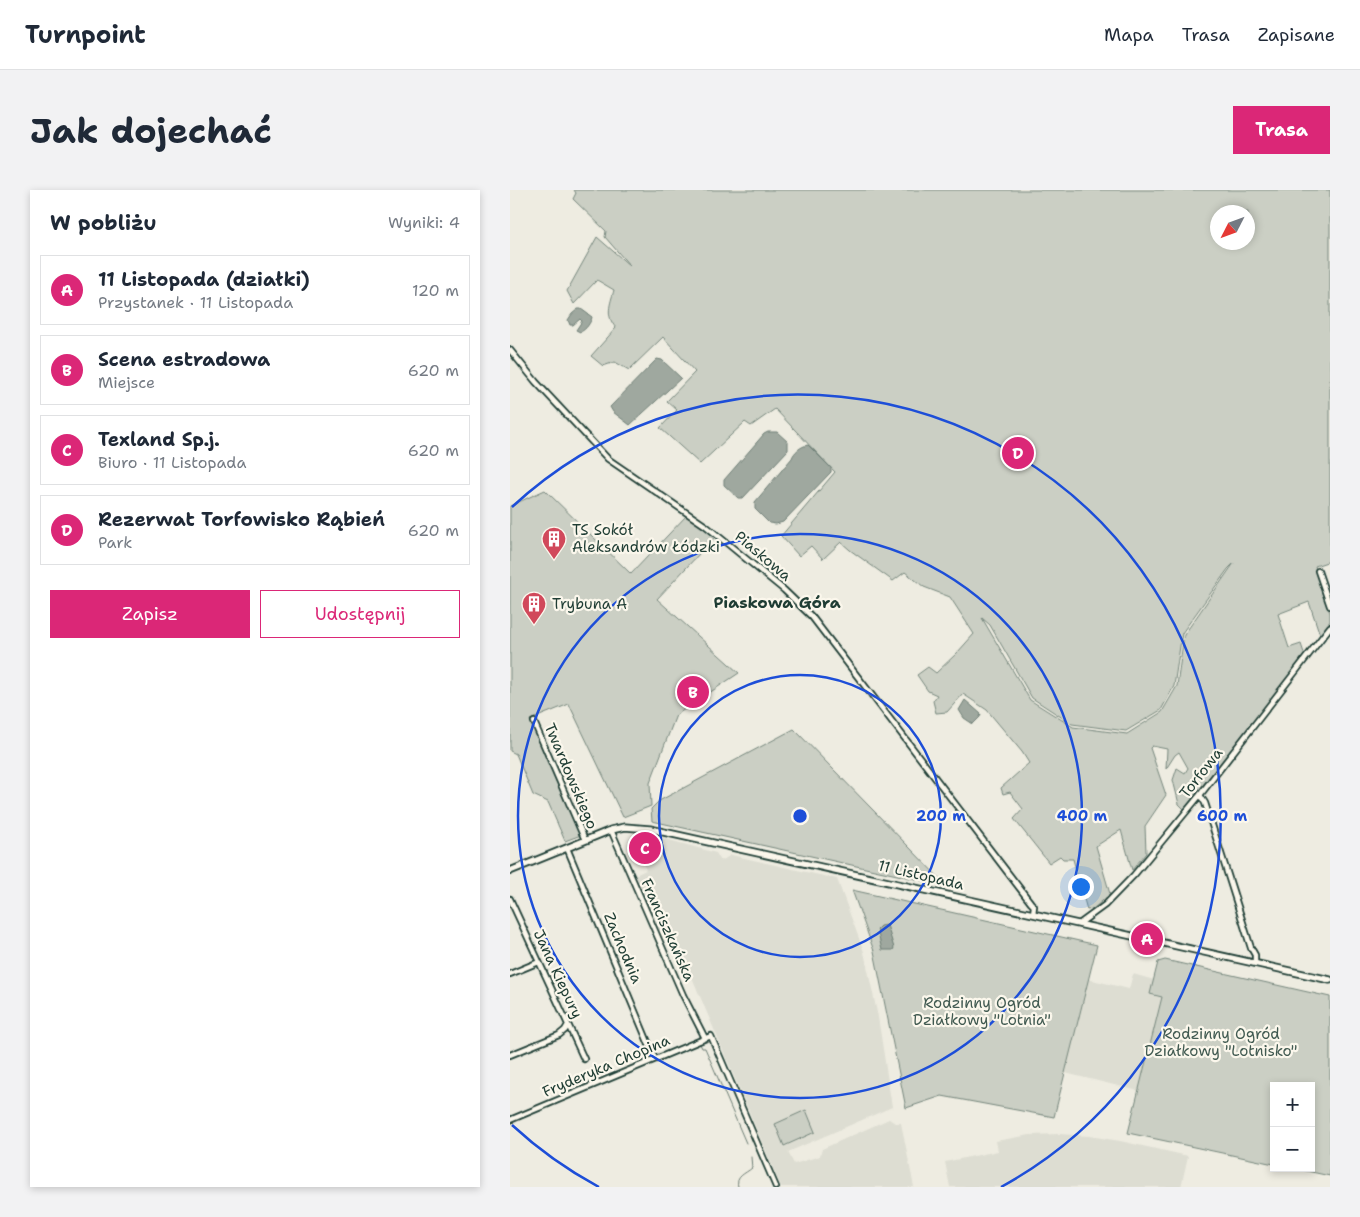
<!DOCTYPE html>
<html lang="pl">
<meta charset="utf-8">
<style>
body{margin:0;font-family:"Shantell Sans",sans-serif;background:#f2f2f3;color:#1f2937}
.controls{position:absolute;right:15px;bottom:15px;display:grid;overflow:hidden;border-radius:0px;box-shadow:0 2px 8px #0003}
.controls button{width:45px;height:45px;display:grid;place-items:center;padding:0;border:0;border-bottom:1px solid #e0e1e3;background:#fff;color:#1f2937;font:25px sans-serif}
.compass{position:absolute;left:700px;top:15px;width:45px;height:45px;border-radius:50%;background:#fff;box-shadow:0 2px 8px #0003;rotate:228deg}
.you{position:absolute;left:570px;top:696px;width:18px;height:18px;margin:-12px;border:4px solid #fff;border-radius:50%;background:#1a73e8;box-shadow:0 0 0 8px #1a73e833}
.badge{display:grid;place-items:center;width:32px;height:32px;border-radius:50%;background:#db2777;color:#fff;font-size:16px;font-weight:700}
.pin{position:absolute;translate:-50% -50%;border:2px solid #fff;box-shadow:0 1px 5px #0006}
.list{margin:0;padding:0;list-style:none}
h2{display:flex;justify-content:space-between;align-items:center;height:65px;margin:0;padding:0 20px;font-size:21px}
h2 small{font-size:16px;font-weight:400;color:#747a83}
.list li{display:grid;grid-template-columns:32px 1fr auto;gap:15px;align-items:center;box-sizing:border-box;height:70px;margin:0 10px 10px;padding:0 10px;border:1px solid #e0e1e3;border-radius:0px}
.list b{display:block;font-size:19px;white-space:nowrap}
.list p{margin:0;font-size:16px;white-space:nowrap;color:#747a83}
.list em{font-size:16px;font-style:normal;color:#747a83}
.actions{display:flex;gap:10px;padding:15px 20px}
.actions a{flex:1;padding:11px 0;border:1px solid #db2777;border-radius:0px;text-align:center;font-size:18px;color:#db2777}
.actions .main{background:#db2777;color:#fff}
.map{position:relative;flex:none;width:820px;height:997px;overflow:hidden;border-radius:0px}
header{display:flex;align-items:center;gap:30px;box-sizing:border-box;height:70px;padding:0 25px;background:#fff;border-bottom:1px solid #e0e1e3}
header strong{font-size:24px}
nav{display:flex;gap:28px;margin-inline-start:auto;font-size:18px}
.intro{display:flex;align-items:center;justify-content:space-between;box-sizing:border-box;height:120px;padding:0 30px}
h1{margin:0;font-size:35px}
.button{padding:12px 22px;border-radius:0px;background:#db2777;color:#fff;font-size:18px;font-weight:700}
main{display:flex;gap:30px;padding:0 30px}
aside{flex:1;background:#fff;border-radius:0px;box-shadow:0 2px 8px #0003}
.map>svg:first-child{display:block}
.built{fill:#ddddd2}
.green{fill:#cbcfc4;stroke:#75867c;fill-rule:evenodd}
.water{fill:#9fa89f;stroke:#6c7d74}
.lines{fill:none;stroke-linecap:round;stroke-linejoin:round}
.stream{stroke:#6c7d74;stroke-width:1}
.minor-casing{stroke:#1f3d34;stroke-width:8}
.tertiary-casing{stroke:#1f3d34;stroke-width:9}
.minor{stroke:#fbf7ec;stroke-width:4.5}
.tertiary{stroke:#fbf7ec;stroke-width:5.5}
.ring{fill:none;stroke:#1d4ed8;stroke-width:2.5}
.labels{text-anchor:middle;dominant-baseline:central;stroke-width:4.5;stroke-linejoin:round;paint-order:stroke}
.poi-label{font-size:15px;fill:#1f3d34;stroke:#fbf7ec;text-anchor:start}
.street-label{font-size:15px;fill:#1f3d34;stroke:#fbf7ec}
.park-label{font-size:15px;fill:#415a51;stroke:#fbf7ec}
.neighbourhood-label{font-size:16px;font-weight:bold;fill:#1f3d34;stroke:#fbf7ec}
.centre{fill:#1d4ed8;stroke:#fbf7ec;stroke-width:2.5}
.ring-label{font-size:15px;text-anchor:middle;font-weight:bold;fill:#1d4ed8;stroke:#fbf7ec;stroke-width:4.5;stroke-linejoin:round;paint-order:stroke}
</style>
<header>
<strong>Turnpoint</strong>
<nav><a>Mapa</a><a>Trasa</a><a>Zapisane</a></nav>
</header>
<div class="intro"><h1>Jak dojechać</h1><a class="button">Trasa</a></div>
<main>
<aside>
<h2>W pobliżu<small>Wyniki: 4</small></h2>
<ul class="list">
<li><span class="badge">A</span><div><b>11 Listopada (działki)</b><p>Przystanek · 11 Listopada</p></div><em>120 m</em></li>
<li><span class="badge">B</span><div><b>Scena estradowa</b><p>Miejsce</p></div><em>620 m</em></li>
<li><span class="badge">C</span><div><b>Texland Sp.j.</b><p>Biuro · 11 Listopada</p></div><em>620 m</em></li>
<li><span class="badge">D</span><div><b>Rezerwat Torfowisko Rąbień</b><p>Park</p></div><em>620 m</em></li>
</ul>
<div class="actions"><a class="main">Zapisz</a><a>Udostępnij</a></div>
</aside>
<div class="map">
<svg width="820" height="997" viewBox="0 0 820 997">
<rect width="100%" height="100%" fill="#eeece1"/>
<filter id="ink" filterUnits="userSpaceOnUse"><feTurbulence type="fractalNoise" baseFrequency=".02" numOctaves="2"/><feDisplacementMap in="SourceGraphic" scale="10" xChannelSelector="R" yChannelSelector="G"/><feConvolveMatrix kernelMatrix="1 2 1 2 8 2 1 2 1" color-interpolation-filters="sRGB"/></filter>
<g filter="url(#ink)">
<path class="built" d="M148,647L206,663L211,671L221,665L327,689L354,762L368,827L382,917L278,962L284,974L310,966L312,959L379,929L385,933H391L404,997H271L161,738L148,743L123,686L136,680L126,658Z
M623,784L644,790L640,804L652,807L629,901L555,883L578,789L619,799Z
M549,944L579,946L610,951L678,966L671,997H440L435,972L488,961L486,951L520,945Z"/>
<path class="green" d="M64,0H820V371L805,376L820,423V431L810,445L799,412L768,424L779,458L791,454L795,466L674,619L669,614L663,590L667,578L675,583L678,578L669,562L665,565L656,579L657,559L642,556L640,558L656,605L635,636L636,663L622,680L611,640L586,656L600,704L583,719L577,720L563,669H553L550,666L539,673L504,629L513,619L500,602L493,604L491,598L519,573L512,562L477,520L453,504L437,522L426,523L423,511L427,505L418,501L407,485L418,477L426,483L447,463L464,444L440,407L414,397L395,382L383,391L340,360L331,352L313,369L301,356L289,366L271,346L325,282L265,219L241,236L235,232L190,274L150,238L167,220L157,211L185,182L153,147L119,180L105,172L93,176L81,166L106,138C95,125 100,115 104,100L87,90L64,114L57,101L87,47L120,76L95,47L96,41L63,9L66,3ZM708,22H738V52H708ZM724,373L674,445L667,496L652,522L617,544L563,537L520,510L472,428L480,435L522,508L562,534L616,541L651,520L664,496L672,443L718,379Z
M35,300L121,384L177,325L205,347L147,409L229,483L166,525L140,593L141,616L113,627L59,514L20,530L71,645L55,651L38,612L23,605L6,564L0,561V316Z
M284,539L437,696L142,631L141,619L149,611Z
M342,700L587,755L544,927L432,906L396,918L364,761Z
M655,770L820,807V986L783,978H801V896H764V974L618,943L652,807L640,804L648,772Z
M296,920L305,942L274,956L265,934Z"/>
<path class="water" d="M68,119H71L82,127C81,132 76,140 70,142L66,140L72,131L70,129L63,135H60L58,130L62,124Z
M147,169L152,170L171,188L120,235L103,222L100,217Z
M258,242H267L278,252V260L233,308H228L214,295V290L254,244Z
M298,255L321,278V282L273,332L266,334L259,333L245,319V312L282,268C284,262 291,256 298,255Z
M455,510L471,524L470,527L463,534L454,528L449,520Z
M377,735L384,758L383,760H372L367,739L370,736Z"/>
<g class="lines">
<path class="stream" d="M182,828L188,842
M190,854L192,858H195L236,953
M228,997C225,986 235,984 242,978L241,967"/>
<defs>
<path id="minor" d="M0,160L26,192L98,269L196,336L274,400L302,427L521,713L524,716L523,724
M808,381L820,416
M24,532L75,650
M690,605L695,613L741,758L745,765V773
M101,640L173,805L195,848
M57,658L145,869
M0,709L74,869
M569,734L595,715L624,685L690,605L820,437
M0,784L29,772
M0,865L49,845L55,840L58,835
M0,930L201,846L266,997"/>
<path id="tertiary" d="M0,681L101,640L115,637L140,639L820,790"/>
</defs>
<use href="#minor" class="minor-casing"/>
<use href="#tertiary" class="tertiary-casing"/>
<use href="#minor" class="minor"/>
<use href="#tertiary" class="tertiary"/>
</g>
</g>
<g class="ring">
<circle cx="290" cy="626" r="141"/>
<circle cx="290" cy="626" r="282"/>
<path d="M89 997A422 422 0 0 1 2 935M2 317A422 422 0 1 1 491 997"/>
</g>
<defs>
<symbol id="building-pin" viewBox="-11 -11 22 30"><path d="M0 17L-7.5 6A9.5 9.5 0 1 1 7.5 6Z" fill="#d1495b" stroke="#fbf7ec"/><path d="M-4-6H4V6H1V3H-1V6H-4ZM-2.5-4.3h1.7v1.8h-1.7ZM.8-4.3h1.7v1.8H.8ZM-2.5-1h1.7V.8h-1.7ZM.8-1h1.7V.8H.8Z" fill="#fff"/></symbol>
</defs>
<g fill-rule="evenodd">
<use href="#building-pin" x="30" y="335" width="28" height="38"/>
<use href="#building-pin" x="10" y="400" width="28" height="38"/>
</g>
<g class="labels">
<g class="poi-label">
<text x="62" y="340">TS Sokół<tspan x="62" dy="17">Aleksandrów Łódzki</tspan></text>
<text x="42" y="414">Trybuna A</text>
</g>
<g class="street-label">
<text transform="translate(253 366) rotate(40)">Piaskowa</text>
<text transform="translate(691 583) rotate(-52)">Torfowa</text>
<text transform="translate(61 586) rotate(67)">Twardowskiego</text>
<text transform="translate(411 685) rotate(13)">11 Listopada</text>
<text transform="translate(158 740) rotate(66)">Franciszkańska</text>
<text transform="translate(113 758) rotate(67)">Zachodnia</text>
<text transform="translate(48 784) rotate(65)">Jana Kiepury</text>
<text transform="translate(96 876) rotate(-23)">Fryderyka Chopina</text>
</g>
<g class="park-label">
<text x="472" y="813">Rodzinny Ogród<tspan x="472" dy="17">Działkowy "Lotnia"</tspan></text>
<text x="711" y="844">Rodzinny Ogród<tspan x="711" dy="17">Działkowy "Lotnisko"</tspan></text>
</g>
<g class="neighbourhood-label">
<text x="267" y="412">Piaskowa Góra</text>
</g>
</g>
<circle cx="290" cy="626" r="8" class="centre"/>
<g class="ring-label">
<text x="431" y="631">200 m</text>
<text x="572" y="631">400 m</text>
<text x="712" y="631">600 m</text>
</g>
</svg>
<div class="controls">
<button>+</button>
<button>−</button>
</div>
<svg class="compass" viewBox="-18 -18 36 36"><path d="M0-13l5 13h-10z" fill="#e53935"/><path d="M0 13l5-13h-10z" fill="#747a83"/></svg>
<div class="you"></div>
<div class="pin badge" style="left:637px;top:749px">A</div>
<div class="pin badge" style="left:183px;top:502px">B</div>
<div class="pin badge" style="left:135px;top:658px">C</div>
<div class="pin badge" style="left:508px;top:263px">D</div>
</div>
</main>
